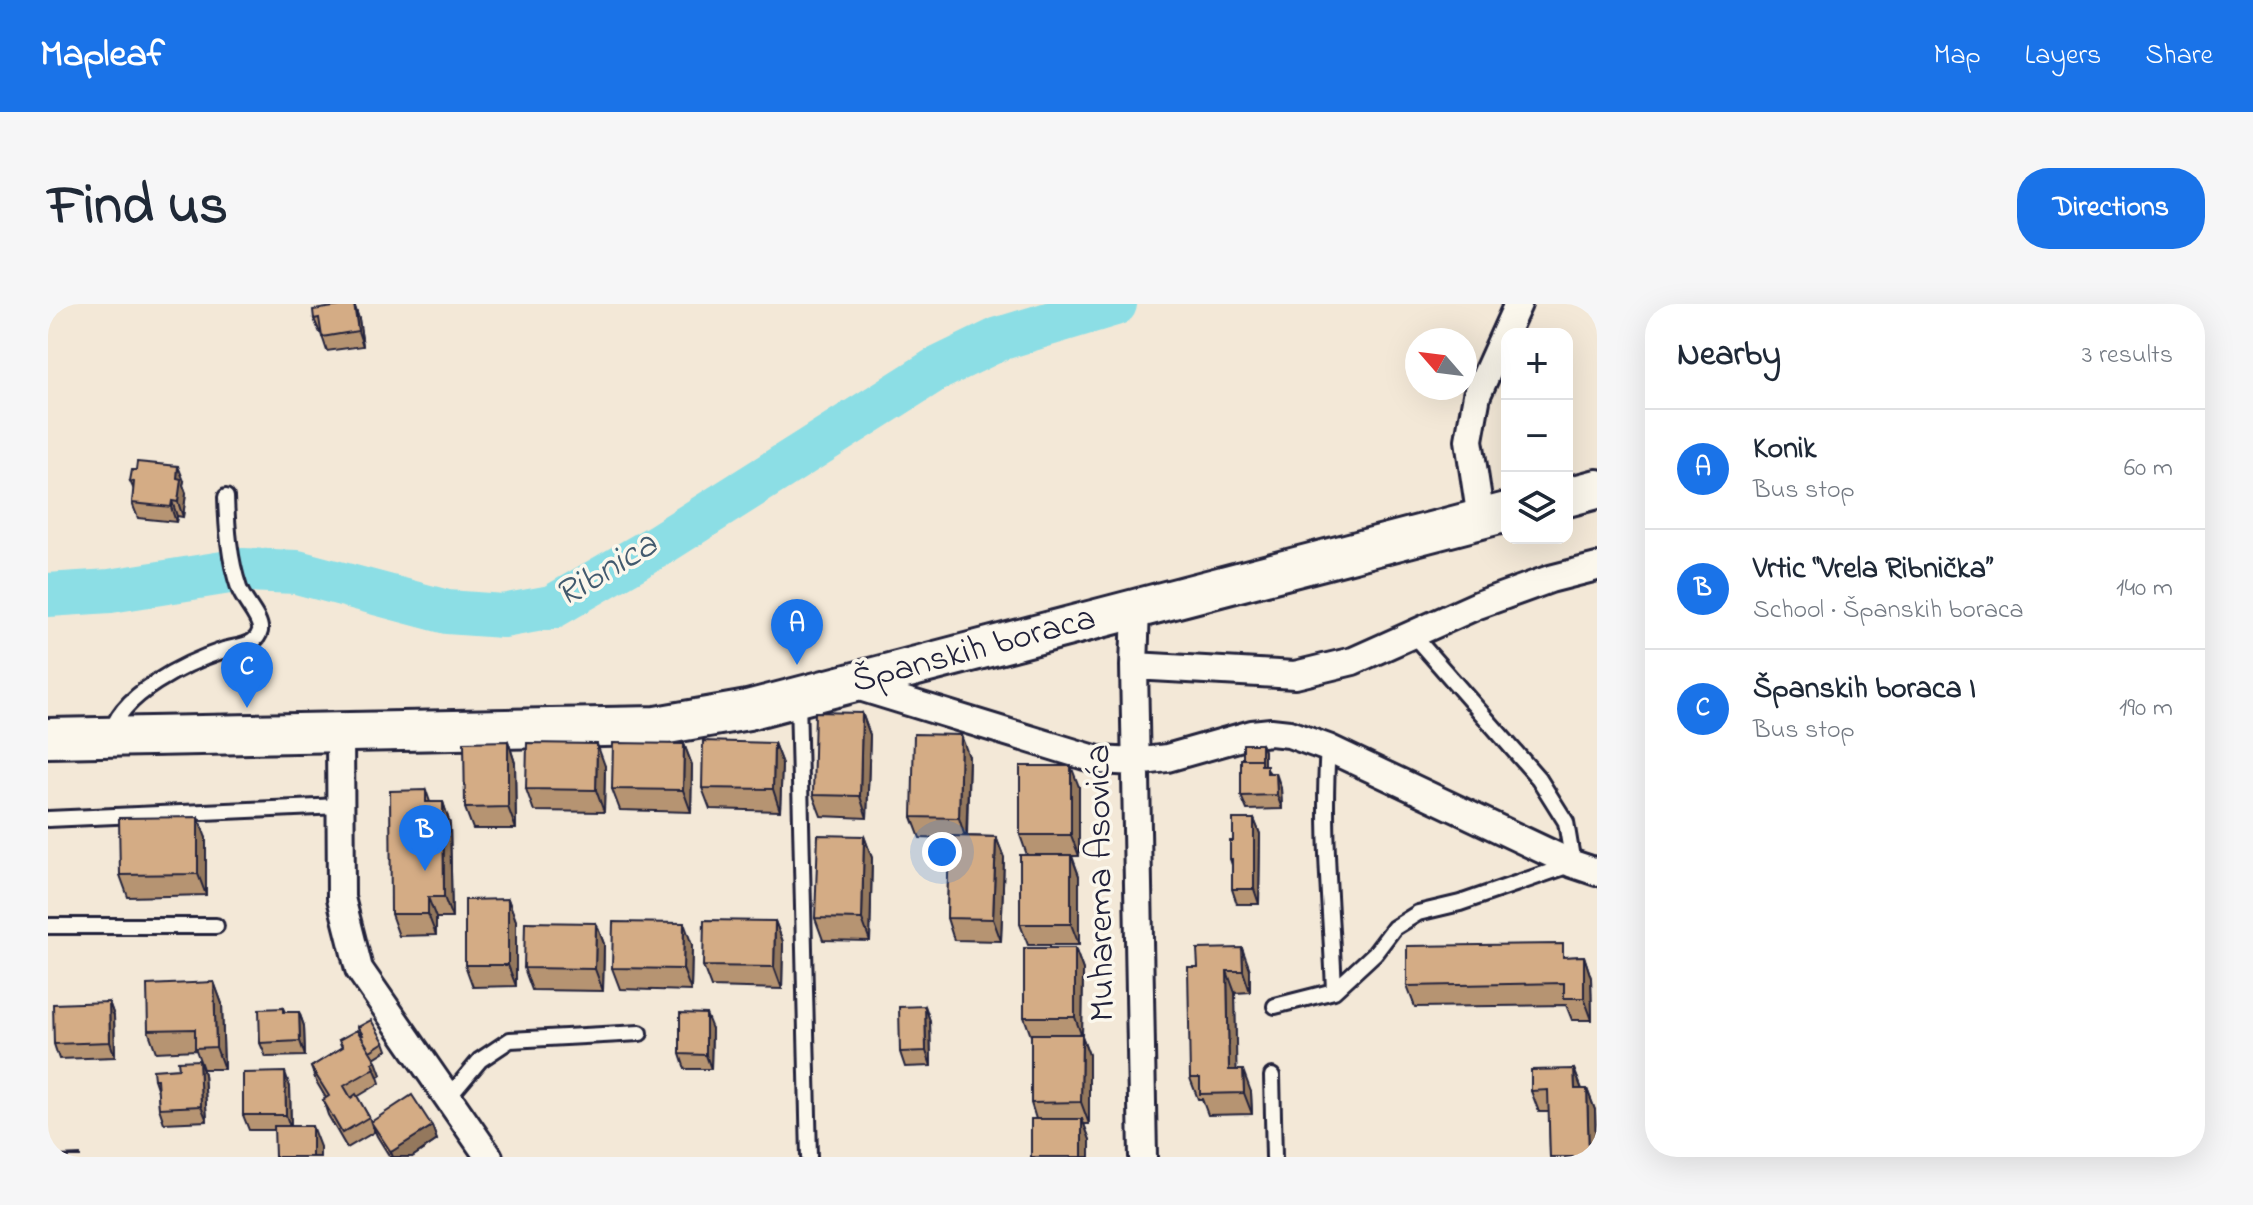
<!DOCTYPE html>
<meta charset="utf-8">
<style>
body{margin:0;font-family:"Indie Flower",sans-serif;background:#f6f6f7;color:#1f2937}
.controls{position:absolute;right:24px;top:24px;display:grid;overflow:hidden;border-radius:16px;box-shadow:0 8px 32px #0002}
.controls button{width:72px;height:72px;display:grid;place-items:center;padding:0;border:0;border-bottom:2px solid #e0e1e3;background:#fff;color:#1f2937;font:40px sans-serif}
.compass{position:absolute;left:1357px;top:24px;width:72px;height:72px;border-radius:50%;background:#fff;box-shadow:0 8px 32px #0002;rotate:298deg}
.you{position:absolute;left:894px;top:548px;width:28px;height:28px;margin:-20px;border:6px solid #fff;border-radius:50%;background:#1a73e8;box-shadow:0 0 0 12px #1a73e833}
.badge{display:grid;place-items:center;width:52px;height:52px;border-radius:50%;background:#1a73e8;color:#fff;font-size:26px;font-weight:700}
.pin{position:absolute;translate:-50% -66px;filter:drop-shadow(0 2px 4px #0008)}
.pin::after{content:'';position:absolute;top:42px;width:28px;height:24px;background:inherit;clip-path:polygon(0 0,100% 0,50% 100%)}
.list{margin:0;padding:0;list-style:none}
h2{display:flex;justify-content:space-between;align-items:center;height:104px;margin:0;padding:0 32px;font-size:34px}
h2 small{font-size:26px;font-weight:400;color:#747a83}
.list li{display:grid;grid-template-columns:52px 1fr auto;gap:24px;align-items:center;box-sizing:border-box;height:120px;padding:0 32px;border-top:2px solid #e0e1e3}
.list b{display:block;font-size:30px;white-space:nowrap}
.list p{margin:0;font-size:26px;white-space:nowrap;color:#747a83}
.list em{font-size:26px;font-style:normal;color:#747a83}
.icon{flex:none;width:44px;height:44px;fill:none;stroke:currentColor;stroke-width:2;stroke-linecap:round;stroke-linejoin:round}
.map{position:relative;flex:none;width:1549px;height:853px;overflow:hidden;border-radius:32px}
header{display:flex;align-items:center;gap:48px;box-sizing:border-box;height:112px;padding:0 40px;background:#1a73e8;color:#fff}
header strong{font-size:38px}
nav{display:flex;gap:44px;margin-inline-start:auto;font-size:28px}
.intro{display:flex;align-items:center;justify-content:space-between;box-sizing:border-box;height:192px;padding:0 48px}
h1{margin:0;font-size:56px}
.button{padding:20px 36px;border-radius:32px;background:#1a73e8;color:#fff;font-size:28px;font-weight:700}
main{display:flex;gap:48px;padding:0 48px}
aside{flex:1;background:#fff;border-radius:32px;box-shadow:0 8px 32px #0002}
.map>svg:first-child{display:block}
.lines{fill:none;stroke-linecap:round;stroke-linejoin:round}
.river{stroke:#8cdee5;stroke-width:44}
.service-casing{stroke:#22223b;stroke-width:20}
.minor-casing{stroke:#22223b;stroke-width:32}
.secondary-casing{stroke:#22223b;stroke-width:44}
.service{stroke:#fbf7ec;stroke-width:14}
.minor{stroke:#fbf7ec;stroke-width:26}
.secondary{stroke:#fbf7ec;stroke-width:38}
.wall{fill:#b69472;stroke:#22223b;stroke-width:2}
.shaded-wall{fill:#94785d;stroke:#22223b;stroke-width:2}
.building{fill:#d4ac85;stroke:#22223b;stroke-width:2}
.labels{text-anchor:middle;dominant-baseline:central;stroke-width:7;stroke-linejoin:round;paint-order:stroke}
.street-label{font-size:36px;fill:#22223b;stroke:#fbf7ec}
.water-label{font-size:38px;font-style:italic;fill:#425a6e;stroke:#fbf7ec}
</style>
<header>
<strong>Mapleaf</strong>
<nav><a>Map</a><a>Layers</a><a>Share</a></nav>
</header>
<div class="intro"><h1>Find us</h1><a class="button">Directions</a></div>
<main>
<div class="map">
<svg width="1549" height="853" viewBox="0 0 1549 853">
<rect width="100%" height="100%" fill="#f3e8d7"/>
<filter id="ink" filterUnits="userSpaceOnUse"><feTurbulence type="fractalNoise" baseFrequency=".0125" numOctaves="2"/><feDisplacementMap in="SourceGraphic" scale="16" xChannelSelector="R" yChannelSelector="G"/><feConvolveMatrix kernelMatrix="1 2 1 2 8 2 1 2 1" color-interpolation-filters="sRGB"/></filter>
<g filter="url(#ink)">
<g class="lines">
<path class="river" d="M0,291L62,287L194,266L249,268L399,308L455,312L504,303L611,241L887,66L951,35L1067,0"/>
<defs>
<path id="service" d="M750,394L761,853
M63,432C69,391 140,358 176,346C185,343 197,343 205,337C208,335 211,331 212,327C214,315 195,297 191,284C181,255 179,223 178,193
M1280,444C1274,526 1283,605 1286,687
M0,515L292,502
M0,622H168
M1227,702L1286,687L1327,649L1346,624L1370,609L1412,599L1525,560L1518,518L1491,475L1365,331
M1224,772L1226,853
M400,794L432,756L462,736L592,729"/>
<path id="minor" d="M1433,215L1421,136L1429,91L1470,0
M1088,305L1086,362L1095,853
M1086,362L1247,371L1305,357L1430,301L1502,275L1549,263
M802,380L1050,456L1088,458L1119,454L1204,430L1223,428L1241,430L1280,444L1525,560L1549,568
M292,428L293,594L311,665L441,853"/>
<path id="secondary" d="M1519,193L1549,185
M0,434L608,422L700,406L1459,208"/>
</defs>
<use href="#service" class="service-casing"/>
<use href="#minor" class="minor-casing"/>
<use href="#secondary" class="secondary-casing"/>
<use href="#service" class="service"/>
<use href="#minor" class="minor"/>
<use href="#secondary" class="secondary"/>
</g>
<path class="wall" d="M306,0L311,15L315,42L279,47L273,29H272L266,15Z
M82,177H136L135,181L138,189L135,213L129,212L128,218L90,214L84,199L86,186Z
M814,409L822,431L819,514L773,512L765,491Z
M460,437L467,459L468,525H425L417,504Z
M726,439L734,460L732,507L662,505L654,484Z
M636,440L644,461L643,508L572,506L564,485Z
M1213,440L1216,447V461L1233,484L1234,505L1199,506L1193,492L1195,455Z
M921,453L919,532L948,533L956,554L953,637L906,636L899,614L901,535L872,534L864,513Z
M557,462L556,508L486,507L478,485Z
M1031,483V552H1024L1031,572V641H980L972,620L979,551L972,531Z
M378,486L382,498H395L402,520L404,614H388V631L351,632L343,610Z
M1206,515L1212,530L1211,600H1189L1184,585V561L1182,555L1185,537Z
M816,532L824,554L822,637L775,636L767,614Z
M158,534V591L80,593L72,571Z
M460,595L468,617V682L425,683L417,661Z
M727,617L735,638L734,685L663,683L655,662Z
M548,619L556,640L555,687L484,686L476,664Z
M644,641L643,687L572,685L564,664Z
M1027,644L1035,666L1034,732L1041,751V820H1036L1042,836V853H983L988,815L983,799V732L976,713Z
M1536,652L1543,674L1544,716H1524L1518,701L1367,703L1359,682L1519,653Z
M1150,663L1202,666V688L1187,689L1188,766L1203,788L1204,810L1160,811L1154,795H1150L1142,774Z
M166,678L174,700L176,765H155L148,746L108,748L100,726Z
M61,698L66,712L67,753L11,755L6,740Z
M877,702L882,717L883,762L857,763L852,748Z
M235,704L237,708H251L256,722L257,752L218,753L212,739Z
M310,723L336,738L339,746L326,754L333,771L330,773L332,779L309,793L321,813L326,828L299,844L280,811L275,796L278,794L268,777L263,763L294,744L291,736L314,732Z
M664,725L663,765H637L632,750Z
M151,756L156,770L159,817L116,819L111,804L110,787L106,775Z
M1526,765L1534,785H1539L1547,806L1548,853H1502L1501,808H1491L1483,787Z
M242,783L243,822L272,843L226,826H201L195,811Z
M323,818L384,822L389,836L364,853H342L329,832Z"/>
<path class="shaded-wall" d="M306,0L311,15L315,42L310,27Z
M130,162L136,177L135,181L138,189L135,213L130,198L129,174Z
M124,197L129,212L128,218L123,203Z
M814,409L822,431L819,514L812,492Z
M913,431L921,453L918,536L911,514Z
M460,437L467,459L468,525L460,503Z
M726,439L734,460L732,507L725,485Z
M549,440L557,462L556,508L548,486Z
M636,440L644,461L643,508L635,486Z
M1213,440L1216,447V463L1213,462Z
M1023,462L1031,483V552L1023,531Z
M1228,469L1233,484L1234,505L1229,491Z
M395,498L402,520L404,614L396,593Z
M150,513L158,534V591L150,570Z
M1206,515L1212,530L1211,600L1206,585Z
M816,532L824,554L822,637L814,615Z
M948,533L956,554L953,637L945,615Z
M1023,551L1031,572V641L1023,620Z
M380,593L388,614V631L380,610Z
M460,595L468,617V682L460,661Z
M727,617L735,638L734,685L726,663Z
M548,619L556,640L555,687L547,665Z
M636,619L644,641L643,687L635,665Z
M1027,644L1035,666L1034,732L1041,751V820L1033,798L1034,733L1027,713Z
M1194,644L1202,666V688L1195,667Z
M1536,652L1543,674L1544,716L1536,694Z
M1179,667L1187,689L1189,788L1181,766Z
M166,678L174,700L176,765L168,743Z
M61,698L66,712L67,753L62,738Z
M877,702L882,717L883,762L878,747Z
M251,708L256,722L257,752L252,737Z
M658,710L664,725L663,765L658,751Z
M151,756L156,770L159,817L153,802Z
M328,757L333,771L330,773L324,759Z
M1526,765L1534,786L1527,785Z
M1195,766L1203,788L1204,810L1196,789Z
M237,768L242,783L243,826L238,811Z
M1539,785L1547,806L1548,853H1541Z
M1034,815L1042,836V853H1034Z
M264,822L272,843V853H264Z
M384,822L389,836L364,853H345L343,848Z"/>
<path class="building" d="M306,0L310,27L274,33L271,14L266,15L265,6Z
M89,158L130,162L129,174L133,175L130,198L124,197L123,203L84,199L86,178L82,177L84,166H88Z
M767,408L814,409L812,492L765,491Z
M866,430L913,431L911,514L864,513Z
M460,437V503L417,504L416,438Z
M655,437L726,439L725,485L654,484Z
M479,439L549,440L548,486L478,485Z
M565,439L636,440L635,486L564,485Z
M1195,440H1213V461V455H1195Z
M1193,455H1213V461H1219V469H1228L1229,491L1193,492Z
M972,462H1023V531H972Z
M378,486V498H395L396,593H380V610H343L342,487Z
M150,513V570L72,571L71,514Z
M1185,515H1206V585H1184V555H1182V537H1185Z
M770,531L816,532L814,615L767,614Z
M901,532L948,533L945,615L899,614Z
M972,551H1023V620H972Z
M460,595V661H417V596Z
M656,616L727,617L726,663L655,662Z
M477,618L548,619L547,665L476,664Z
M565,618L636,619L635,665L564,664Z
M1515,640V653L1536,652V694H1516V679L1359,682V642Z
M976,644H1027V713H976Z
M1194,644L1195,667H1179L1181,766H1195L1196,789L1152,790V774H1142L1140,663H1150L1149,645Z
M166,678L168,743L147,744V725L100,726L99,681Z
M61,698L62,738L6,740L5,700Z
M877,702L878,747L852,748L851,703Z
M235,704V708H251L252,737L212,739L211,705Z
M632,709L658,710V751L632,750Z
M323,716L336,738L322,747L313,732L315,731L310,723Z
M309,726L328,757L324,759L327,764L296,782L303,794L308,790L321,813L294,829L275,796L281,792L263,763L295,743L291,736Z
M983,730H1034L1033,798L983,799Z
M151,756L153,802L111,804L109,775H106L105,766L131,764L130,757Z
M1526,765L1527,785H1539L1541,853H1502L1500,786L1483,787V766Z
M237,768L238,811H195V769Z
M364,791L384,822L343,848L323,818Z
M983,815H1034V853H983Z
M226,822H264V853H227Z
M32,851V853H11V852Z"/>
</g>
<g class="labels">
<g class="street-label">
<text transform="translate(926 347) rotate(-15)">Španskih boraca</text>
<text transform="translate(1054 579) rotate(-91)">Muharema Asovića</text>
</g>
<g class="water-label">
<text transform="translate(559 267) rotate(-31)">Ribnica</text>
</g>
</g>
</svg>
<div class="controls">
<button>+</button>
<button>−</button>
<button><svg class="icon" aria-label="layers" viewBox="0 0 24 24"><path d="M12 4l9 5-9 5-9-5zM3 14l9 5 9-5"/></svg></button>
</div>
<svg class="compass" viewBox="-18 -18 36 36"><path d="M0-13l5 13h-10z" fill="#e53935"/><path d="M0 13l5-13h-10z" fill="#747a83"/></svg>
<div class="you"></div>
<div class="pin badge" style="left:749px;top:361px">A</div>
<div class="pin badge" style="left:377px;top:567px">B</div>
<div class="pin badge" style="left:199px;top:404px">C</div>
</div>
<aside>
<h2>Nearby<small>3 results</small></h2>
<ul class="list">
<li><span class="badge">A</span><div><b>Konik</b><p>Bus stop</p></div><em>60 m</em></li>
<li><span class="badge">B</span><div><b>Vrtic “Vrela Ribnička”</b><p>School · Španskih boraca</p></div><em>140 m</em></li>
<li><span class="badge">C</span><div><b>Španskih boraca I</b><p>Bus stop</p></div><em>190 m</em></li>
</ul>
</aside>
</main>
